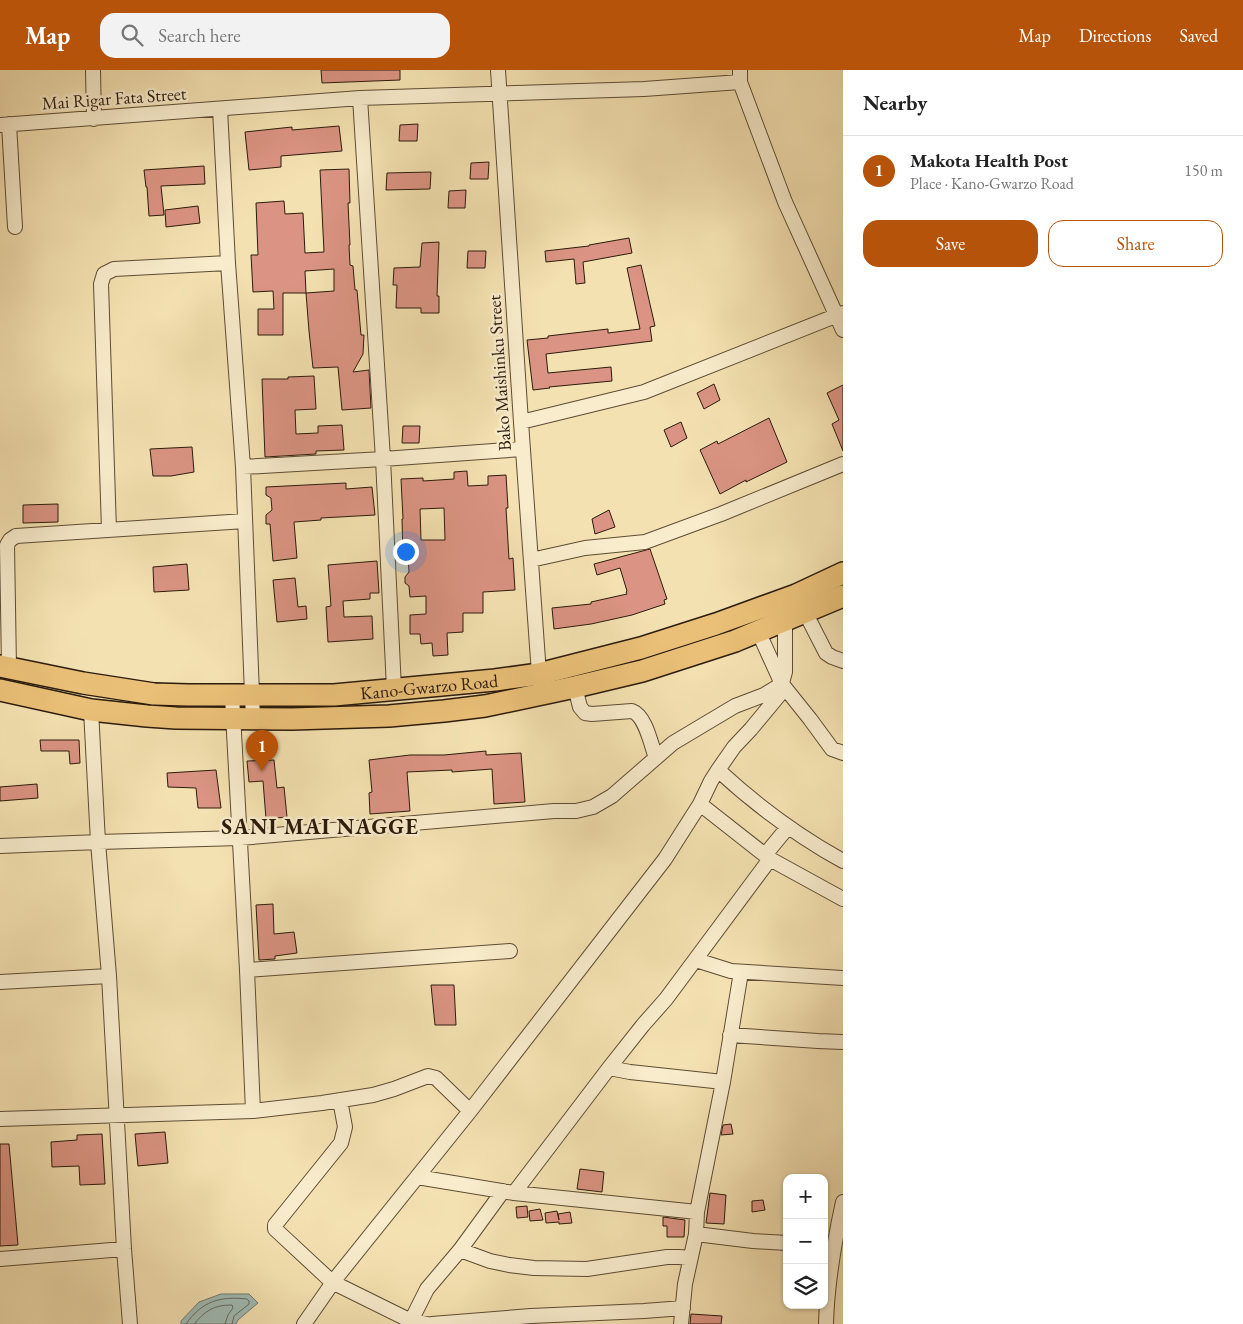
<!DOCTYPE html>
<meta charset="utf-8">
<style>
body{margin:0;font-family:"EB Garamond",serif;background:#f2f2f2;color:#222}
.controls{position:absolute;right:15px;bottom:15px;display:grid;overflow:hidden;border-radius:10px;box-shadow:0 1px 4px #0004}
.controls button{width:45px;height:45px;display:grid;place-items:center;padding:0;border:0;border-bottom:1px solid #e0e0e0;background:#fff;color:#222;font:25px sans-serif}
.you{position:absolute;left:405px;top:481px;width:18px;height:18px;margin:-12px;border:4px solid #fff;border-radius:50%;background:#1a73e8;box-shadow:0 0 0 8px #1a73e833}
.badge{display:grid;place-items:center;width:32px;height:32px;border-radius:50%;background:#b45309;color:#fff;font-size:16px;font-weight:700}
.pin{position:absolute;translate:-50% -41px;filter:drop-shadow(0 1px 2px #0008)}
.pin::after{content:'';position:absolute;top:26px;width:18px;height:15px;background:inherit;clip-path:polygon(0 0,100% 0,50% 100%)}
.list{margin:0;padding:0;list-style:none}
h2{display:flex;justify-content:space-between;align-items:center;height:65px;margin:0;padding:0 20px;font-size:21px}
h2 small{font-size:16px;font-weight:400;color:#767676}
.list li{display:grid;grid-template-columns:32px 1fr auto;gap:15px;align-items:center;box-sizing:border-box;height:70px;padding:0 20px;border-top:1px solid #e0e0e0}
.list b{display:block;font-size:19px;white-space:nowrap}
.list p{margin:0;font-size:16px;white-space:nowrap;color:#767676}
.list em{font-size:16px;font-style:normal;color:#767676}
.actions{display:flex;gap:10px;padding:15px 20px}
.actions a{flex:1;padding:11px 0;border:1px solid #b45309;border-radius:15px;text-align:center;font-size:18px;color:#b45309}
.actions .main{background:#b45309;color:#fff}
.icon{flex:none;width:28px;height:28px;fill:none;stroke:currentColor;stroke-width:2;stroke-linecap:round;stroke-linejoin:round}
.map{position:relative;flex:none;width:843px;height:1254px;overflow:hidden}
header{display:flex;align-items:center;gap:30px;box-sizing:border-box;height:70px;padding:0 25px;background:#b45309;color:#fff}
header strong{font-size:24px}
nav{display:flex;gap:28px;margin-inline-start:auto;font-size:18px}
.search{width:350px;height:45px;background:#f2f2f2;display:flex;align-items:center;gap:12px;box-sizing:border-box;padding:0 18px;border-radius:15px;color:#767676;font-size:19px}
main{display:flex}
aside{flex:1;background:#fff}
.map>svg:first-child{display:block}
.water{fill:#9fbbb5;stroke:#717b71}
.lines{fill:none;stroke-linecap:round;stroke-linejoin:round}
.shore{stroke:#656b60;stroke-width:1}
.building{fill:#db9483;stroke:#2b1b0b;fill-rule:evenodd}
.minor-casing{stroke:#5d4c34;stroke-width:16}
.primary-casing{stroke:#2b1b0b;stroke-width:24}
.minor{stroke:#f8eccc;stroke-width:14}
.primary{stroke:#eac078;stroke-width:21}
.labels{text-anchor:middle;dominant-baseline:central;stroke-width:5;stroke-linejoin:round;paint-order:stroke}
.street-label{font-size:18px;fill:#2b1b0b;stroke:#f8eccc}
.district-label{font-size:22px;font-weight:bold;letter-spacing:1px;fill:#2b1b0b;stroke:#f8eccc}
</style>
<header>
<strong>Map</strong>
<div class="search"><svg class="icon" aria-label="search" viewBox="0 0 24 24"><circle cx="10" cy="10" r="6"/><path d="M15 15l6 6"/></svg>Search here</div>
<nav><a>Map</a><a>Directions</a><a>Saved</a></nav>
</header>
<main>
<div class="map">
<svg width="843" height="1254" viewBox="0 0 843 1254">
<rect width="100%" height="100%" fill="#f4e1b1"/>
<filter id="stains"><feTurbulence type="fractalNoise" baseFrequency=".004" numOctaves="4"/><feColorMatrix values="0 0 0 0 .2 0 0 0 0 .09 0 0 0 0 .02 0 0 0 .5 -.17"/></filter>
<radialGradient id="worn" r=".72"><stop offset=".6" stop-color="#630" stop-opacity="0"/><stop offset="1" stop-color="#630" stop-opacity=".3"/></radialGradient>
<path class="water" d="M221,1224H249L258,1233L238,1250L236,1254H181V1251L199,1232Z"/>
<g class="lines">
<path class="shore" d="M186,1254C202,1231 220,1226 247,1229L249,1231V1234L234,1246L232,1254
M194,1254C205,1241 213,1235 232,1235L233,1238L228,1245L225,1254"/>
</g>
<path class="building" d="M321,0H400V10L322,13Z
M418,54L417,71H399L400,55Z
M339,56L342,81L281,86V97L249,100L245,62L292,57V60Z
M489,92L488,109H470L471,93Z
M204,96L205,114L161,116L164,145L149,146L147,117H146L144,100Z
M349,99L350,133H348L350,175H349L350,195L353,196L355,220H357L361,265H364L363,284L353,302L369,300L371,338L342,340L338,297L313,298L309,261L306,223H283V265H258V239H274L273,221L253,222L251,185H258L256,133L284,131L285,144L303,143L305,183L324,182L320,100ZM334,199V221L306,223L305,201Z
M431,102L430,119L386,120L387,103Z
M466,120L465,138H448L449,121Z
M198,136L200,153L166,157L165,140Z
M629,168L632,183L583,192L585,213L576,214L574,189L546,192L545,181L589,176V175Z
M439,172L437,226H439V243H421V238H396L397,215H393L394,198L420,197L422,173Z
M468,181H486L485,198H467Z
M641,195L655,256L650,257L652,271L546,284L548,303L611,297L612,311L549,317L550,318L533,320L527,270L548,268V266L608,259V263L640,259L627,198Z
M314,306L316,339L295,340L296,364L318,363V356L342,355L344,380L316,381V384L265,387L262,309H288V307Z
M714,314L720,330L704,339L697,323Z
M843,315V381L832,354L839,350L827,323Z
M769,348L787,392L746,412V410L720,424L700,380L717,371L718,374Z
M681,352L687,368L671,377L664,360Z
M403,356H420L419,373H402Z
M192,377L194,402L171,406H153L150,379Z
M467,401L468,416L488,415V406L506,405L508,438H506L509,489L513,488L515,520L483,522V543H463V562L447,563L448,585L433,586L432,573L421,574L420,564H410V545L426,544V526L410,527L409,516L405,513V507L409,502L408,485H403L402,449H403L401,409L423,408V411L454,409V402ZM444,438L445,470H421L420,439Z
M346,413V419L372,417L375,445L321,448V450L294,452L297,488L273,491L270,454H266V445L272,440L271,428L266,425V417Z
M58,434V452L23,453V435Z
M609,440L615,457L595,464L592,449Z
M650,479L667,529L664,530L665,534L632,545L591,554L554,559L552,538L591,534V532L627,524L626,522L627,521L620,498L597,505L594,494Z
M377,491L379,523H370V529L343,531L344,547L372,546L373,569L328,572L326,537L331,536L328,495Z
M187,494L189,520L154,522L153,497Z
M295,508L298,537L306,536L307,549L277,552L273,510Z
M40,670H79L80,693L70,694L69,681H41Z
M486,681V685L521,683L525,732L494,734L492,699L452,702V700L407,702L410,741L370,744L369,723L372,722L369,690L410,685H444Z
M274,690L277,718L284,717L287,747L266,749L263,711L249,712L247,691Z
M216,700L221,738H198L196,718L168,717L167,703Z
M37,714L38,728L0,731V717Z
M273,834L274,864L294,862L297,883L275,886V889L259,890L256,835Z
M431,915H454L456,955H435Z
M731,1054L733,1064L721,1065L723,1055Z
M165,1062L168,1093L138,1096L135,1064Z
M102,1064L105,1114L80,1115L79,1096L52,1097L51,1072L77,1070V1065Z
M0,1074H9L18,1175L0,1176Z
M580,1099L604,1102L602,1122L577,1119Z
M710,1123L726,1125L724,1154L706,1153Z
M763,1130L765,1140L752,1142V1131Z
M527,1136L528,1147L517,1148L516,1137Z
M540,1139L543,1150L530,1151L529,1141Z
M557,1141L559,1150L558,1144L570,1142L572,1153L559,1154V1152L546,1153L545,1143Z
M663,1147L685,1150L684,1167H667V1156H663Z
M691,1244L722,1246L721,1254H690Z"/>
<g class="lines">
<defs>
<path id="minor" d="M93,0L94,49
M498,0L521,352L539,604
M740,0V12L785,132L843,260
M360,28L383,389L394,619
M220,39L228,193L243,397L253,649
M9,54L15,157
M0,55L360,28L644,19L740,12
M521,352L644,322L843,243
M243,397L383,389L522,379
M109,460L101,214L104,204L114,199L228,193
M531,490L585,478L645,472L721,444L843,394
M805,542L826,583L832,587L843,591
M758,561L782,614L810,649L832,679L843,683
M9,598L7,475L10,470L16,466L245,451
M782,613L785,602V551
M575,617L580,637L585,643L592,644L632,641C646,646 651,675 656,688
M232,626L247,900L253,1041
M91,640L98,772L109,906L124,1179L130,1254
M718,700C756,735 798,766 843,791
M700,734L770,789L843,829
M0,776L98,772L240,768L554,741H576L593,737L612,726L673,673L735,636L764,625L782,614
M765,785L788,757
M696,890L731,901L843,908
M247,900L510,881
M0,912L109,906
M730,965L818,971L843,972
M609,998L630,1002L723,1012
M340,1030L345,1057L341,1073L275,1155V1159L332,1212L411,1251L427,1254
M0,1049L253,1041L322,1033L373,1025L394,1019L428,1006L436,1008L470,1041
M417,1107L514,1123L697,1142
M514,1123L609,998L643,955L666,929L770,789
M696,1164L753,1171L787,1173
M460,1180L490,1191L509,1195L534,1198L587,1199L667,1187H679L690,1188
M0,1189L124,1179
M411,1251L427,1219L460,1180L503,1121
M304,1254L336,1208L470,1041L665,789L700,734L711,711L718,700L734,677L751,659L785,618
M432,1254L531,1246L644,1241L683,1238
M681,1254L685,1214L696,1164L697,1142L723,1012L741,902
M826,1254C827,1213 834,1173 843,1132"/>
<g id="primary">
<path id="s1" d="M0,596L83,613L154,624L188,625H334L495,610L539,604L641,578L716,554L796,525L843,503"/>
<path d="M0,620L91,640L147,646L176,648L292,649L389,646L444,641L485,636L575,617L642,601L735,571L843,526"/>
</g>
</defs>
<use href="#minor" class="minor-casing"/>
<use href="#primary" class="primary-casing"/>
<use href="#minor" class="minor"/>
<use href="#primary" class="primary"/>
</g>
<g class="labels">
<g class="street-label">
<text transform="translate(114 28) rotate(-4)">Mai Rigar Fata Street</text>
<text transform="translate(499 303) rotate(-94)">Bako Maishinku Street</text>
<text stroke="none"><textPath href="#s1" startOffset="432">Kano-Gwarzo Road</textPath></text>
</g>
<g class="district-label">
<text x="320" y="756">SANI MAI NAGGE</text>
</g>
</g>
<rect width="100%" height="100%" filter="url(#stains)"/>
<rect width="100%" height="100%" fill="url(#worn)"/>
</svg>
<div class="controls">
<button>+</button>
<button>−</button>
<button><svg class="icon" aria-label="layers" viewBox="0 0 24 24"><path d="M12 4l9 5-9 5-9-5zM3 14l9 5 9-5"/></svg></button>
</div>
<div class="you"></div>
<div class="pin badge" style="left:262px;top:701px">1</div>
</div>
<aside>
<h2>Nearby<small></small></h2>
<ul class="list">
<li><span class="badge">1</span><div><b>Makota Health Post</b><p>Place · Kano-Gwarzo Road</p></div><em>150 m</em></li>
</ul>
<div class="actions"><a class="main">Save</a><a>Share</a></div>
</aside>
</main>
